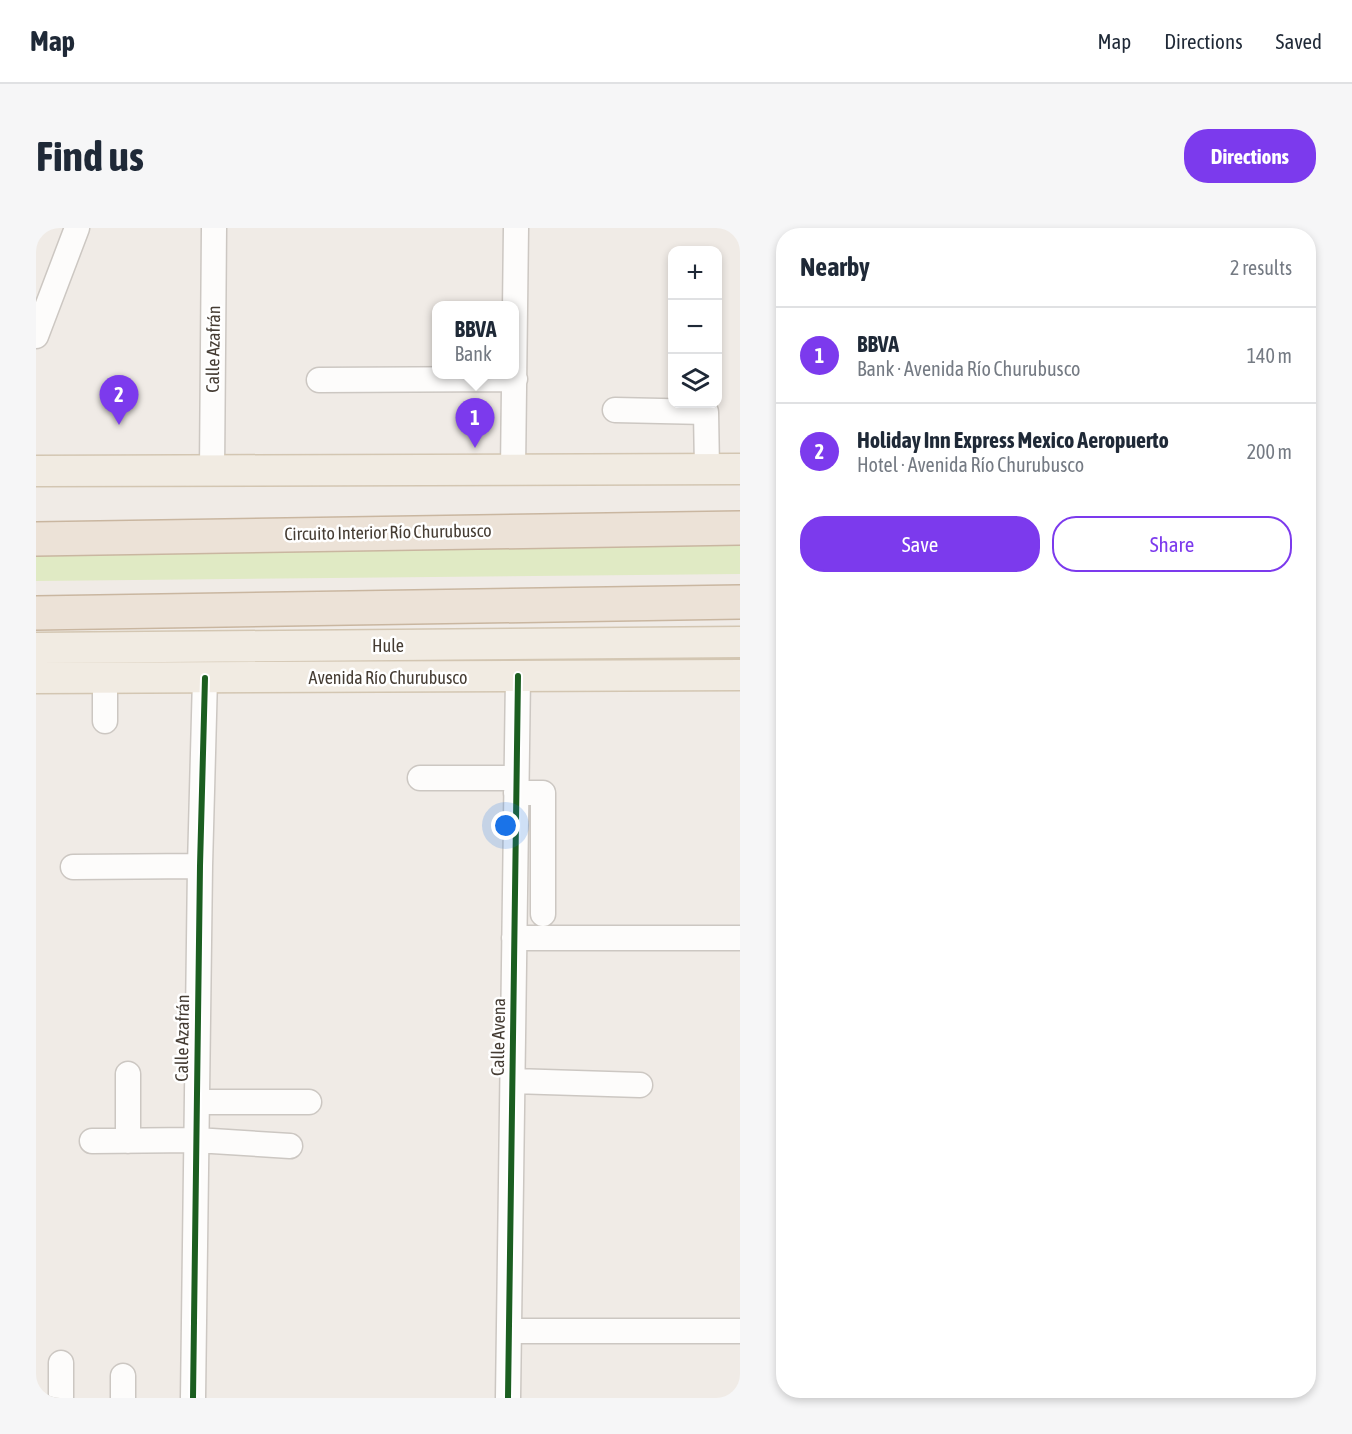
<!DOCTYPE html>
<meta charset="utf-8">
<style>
body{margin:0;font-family:"Asap Condensed",sans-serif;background:#f6f6f7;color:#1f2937}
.controls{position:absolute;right:18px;top:18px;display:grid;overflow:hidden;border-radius:12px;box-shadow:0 3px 9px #0003}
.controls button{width:54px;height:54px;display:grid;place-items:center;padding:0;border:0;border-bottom:2px solid #e0e1e3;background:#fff;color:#1f2937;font:30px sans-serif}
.you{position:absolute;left:470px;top:598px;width:21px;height:21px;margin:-15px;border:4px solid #fff;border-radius:50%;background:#1a73e8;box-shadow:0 0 0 9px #1a73e833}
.badge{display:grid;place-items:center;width:39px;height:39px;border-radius:50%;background:#7c3aed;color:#fff;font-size:20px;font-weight:700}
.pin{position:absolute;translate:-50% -50px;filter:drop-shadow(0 2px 3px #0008)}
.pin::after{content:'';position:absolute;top:32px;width:21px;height:18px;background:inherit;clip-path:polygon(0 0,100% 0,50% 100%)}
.popup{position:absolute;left:396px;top:73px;width:87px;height:78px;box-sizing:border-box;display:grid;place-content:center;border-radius:12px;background:#fff;filter:drop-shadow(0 2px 4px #0005);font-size:20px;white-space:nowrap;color:#747a83}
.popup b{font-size:22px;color:#1f2937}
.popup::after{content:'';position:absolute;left:50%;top:100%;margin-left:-12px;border:12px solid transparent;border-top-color:#fff}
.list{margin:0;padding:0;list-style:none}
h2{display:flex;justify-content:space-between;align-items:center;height:78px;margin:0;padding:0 24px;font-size:26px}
h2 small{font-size:20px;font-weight:400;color:#747a83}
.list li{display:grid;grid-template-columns:39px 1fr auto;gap:18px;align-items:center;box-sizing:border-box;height:96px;padding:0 24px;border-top:2px solid #e0e1e3}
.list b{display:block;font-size:22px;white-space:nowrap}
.list p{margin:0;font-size:20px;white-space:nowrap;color:#747a83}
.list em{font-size:20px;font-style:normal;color:#747a83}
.actions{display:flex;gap:12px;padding:18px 24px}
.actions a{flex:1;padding:14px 0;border:2px solid #7c3aed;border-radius:24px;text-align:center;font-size:21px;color:#7c3aed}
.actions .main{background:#7c3aed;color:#fff}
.icon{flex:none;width:33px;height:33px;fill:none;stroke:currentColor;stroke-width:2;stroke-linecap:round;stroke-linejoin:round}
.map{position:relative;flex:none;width:704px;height:1170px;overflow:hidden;border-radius:24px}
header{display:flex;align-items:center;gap:36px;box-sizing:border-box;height:84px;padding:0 30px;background:#fff;border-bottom:2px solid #e0e1e3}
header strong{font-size:28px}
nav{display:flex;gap:33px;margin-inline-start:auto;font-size:21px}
.intro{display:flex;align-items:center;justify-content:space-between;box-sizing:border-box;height:144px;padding:0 36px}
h1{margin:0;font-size:42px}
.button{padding:15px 27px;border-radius:24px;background:#7c3aed;color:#fff;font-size:21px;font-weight:700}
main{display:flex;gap:36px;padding:0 36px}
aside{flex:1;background:#fff;border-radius:24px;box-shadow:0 3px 9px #0003}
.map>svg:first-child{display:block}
.green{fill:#e0eac4}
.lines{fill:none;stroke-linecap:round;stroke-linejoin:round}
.minor-casing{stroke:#ccc7c2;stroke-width:27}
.major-casing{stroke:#d3c6b2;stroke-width:33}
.highway-casing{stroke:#c9b6a0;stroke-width:36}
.minor{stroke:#fdfcfb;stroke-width:24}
.major{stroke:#f1ebe2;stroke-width:30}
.highway{stroke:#ece2d7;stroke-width:33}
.cycleway-casing{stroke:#fff;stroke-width:10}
.cycleway{stroke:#1b5e20;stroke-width:6}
.labels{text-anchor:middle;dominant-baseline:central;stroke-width:5;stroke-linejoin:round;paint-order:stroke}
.street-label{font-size:18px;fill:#453c33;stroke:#fff}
</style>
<header>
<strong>Map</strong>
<nav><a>Map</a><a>Directions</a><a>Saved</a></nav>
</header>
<div class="intro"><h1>Find us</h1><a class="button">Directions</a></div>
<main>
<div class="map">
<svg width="704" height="1170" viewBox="0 0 704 1170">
<rect width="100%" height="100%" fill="#f0ebe6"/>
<path class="green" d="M704,311V346L0,353V320Z"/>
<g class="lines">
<defs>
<path id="minor" d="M0,108L41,0
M283,152L479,151
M579,182L670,184L671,241
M477,242L480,0
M176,243L178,0
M69,450V493
M384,550H480
M480,565H507V686
M37,639L164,638
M478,710H704
M477,853L604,857
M161,874H273
M56,913L160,912L254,918
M92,913V846
M474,1103H704
M25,1170V1135
M87,1170V1148
M157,1170L164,638L169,450
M472,1170L482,448"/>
<path id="major" d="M0,243L704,241
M0,420L704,414
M0,450L704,447"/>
<path id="highway" d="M0,311L704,300
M0,385L704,374"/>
</defs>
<use href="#minor" class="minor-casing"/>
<use href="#major" class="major-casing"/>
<use href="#highway" class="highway-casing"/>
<use href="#minor" class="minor"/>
<use href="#major" class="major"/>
<use href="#highway" class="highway"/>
<defs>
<path id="cycleway" d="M157,1170L164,638L169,450
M472,1170L482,448"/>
</defs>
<use href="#cycleway" class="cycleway-casing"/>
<use href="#cycleway" class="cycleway"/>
</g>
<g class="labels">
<g class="street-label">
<text transform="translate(177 121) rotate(-89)">Calle Azafrán</text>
<text transform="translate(352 304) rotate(-1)">Circuito Interior Río Churubusco</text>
<text x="352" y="417">Hule</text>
<text x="352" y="449">Avenida Río Churubusco</text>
<text transform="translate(462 809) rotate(-89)">Calle Avena</text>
<text transform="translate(146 810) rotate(-89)">Calle Azafrán</text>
</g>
</g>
</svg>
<div class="controls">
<button>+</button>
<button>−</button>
<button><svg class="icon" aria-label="layers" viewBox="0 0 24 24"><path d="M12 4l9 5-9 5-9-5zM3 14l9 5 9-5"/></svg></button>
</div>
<div class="you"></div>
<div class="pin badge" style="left:439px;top:220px">1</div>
<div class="popup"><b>BBVA</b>Bank</div>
<div class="pin badge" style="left:83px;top:197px">2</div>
</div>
<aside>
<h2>Nearby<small>2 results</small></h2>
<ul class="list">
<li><span class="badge">1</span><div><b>BBVA</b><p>Bank · Avenida Río Churubusco</p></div><em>140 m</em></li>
<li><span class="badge">2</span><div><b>Holiday Inn Express Mexico Aeropuerto</b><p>Hotel · Avenida Río Churubusco</p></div><em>200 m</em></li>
</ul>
<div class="actions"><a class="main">Save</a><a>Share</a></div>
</aside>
</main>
